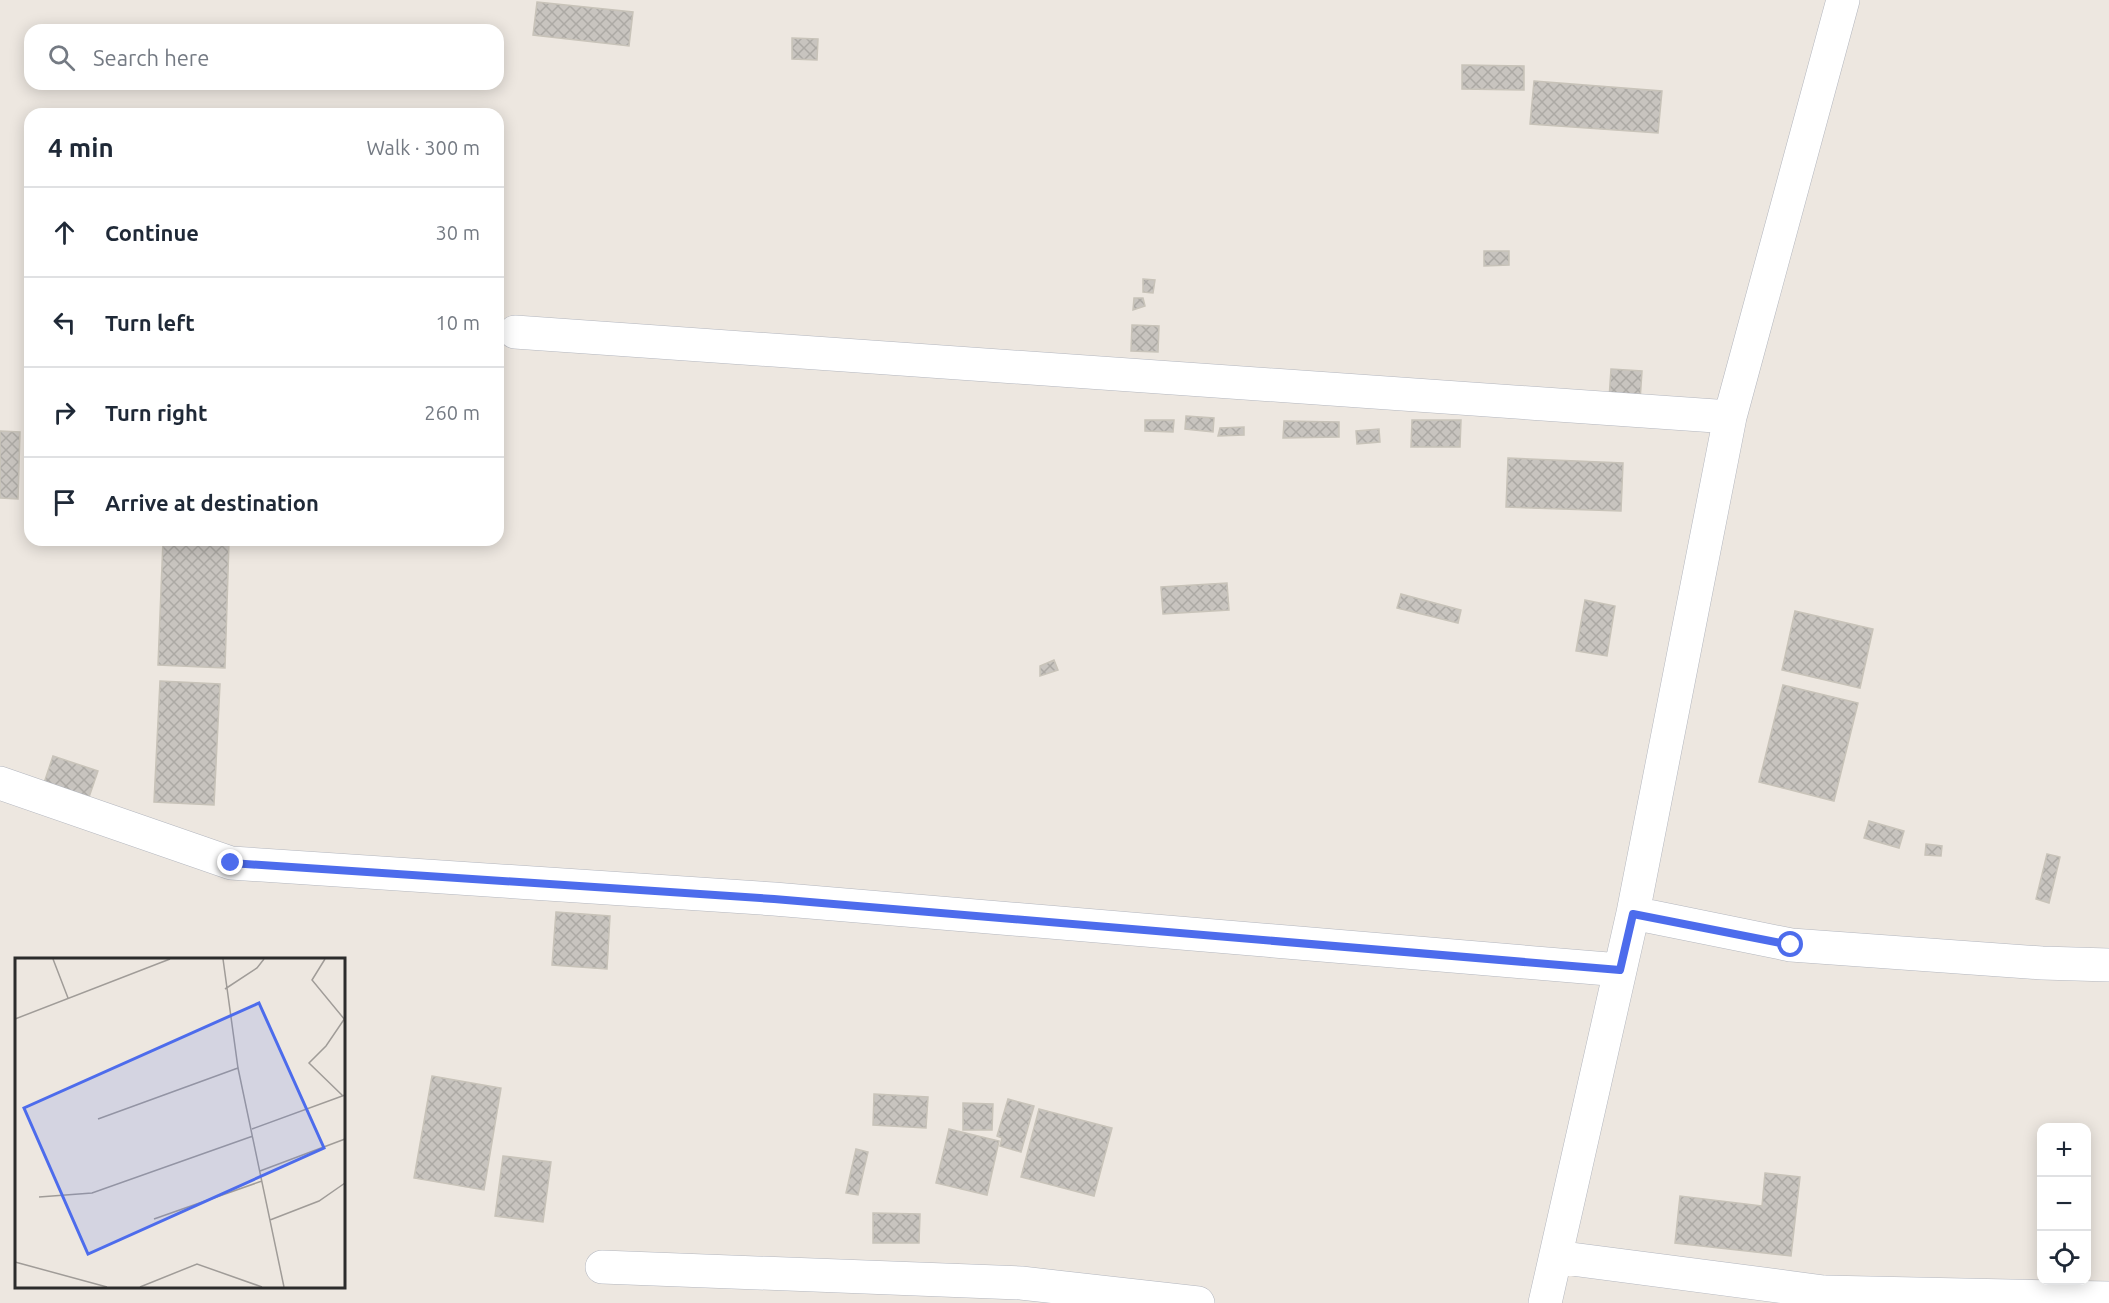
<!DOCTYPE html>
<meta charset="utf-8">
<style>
body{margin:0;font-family:Ubuntu,sans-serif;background:#f2f2f3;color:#1f2937}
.controls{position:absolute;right:18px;bottom:18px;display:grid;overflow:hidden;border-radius:12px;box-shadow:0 3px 15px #0003}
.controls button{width:54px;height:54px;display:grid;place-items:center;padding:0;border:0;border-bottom:2px solid #e0e1e3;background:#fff;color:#1f2937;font:30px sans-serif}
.stop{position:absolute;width:18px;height:18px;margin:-14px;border:4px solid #4d6cec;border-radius:50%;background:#fff}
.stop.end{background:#4d6cec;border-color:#fff;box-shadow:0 2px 6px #0008}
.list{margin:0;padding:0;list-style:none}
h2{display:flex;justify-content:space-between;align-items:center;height:78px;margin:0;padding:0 24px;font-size:26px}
h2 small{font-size:20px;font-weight:400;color:#747a83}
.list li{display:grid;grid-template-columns:39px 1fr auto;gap:18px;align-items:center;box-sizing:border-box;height:90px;padding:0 24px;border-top:2px solid #e0e1e3}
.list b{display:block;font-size:22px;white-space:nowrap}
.list em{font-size:20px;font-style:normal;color:#747a83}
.icon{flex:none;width:33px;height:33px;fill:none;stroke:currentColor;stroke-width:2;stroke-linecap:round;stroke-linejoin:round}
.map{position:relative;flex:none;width:2109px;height:1303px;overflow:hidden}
.search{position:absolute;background:#fff;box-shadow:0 3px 15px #0003;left:24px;top:24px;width:480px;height:66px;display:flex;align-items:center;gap:15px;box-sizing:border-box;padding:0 21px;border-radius:18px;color:#747a83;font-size:22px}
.panel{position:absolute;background:#fff;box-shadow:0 3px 15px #0003;left:24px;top:108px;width:480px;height:438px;border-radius:18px}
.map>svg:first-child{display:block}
.building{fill:url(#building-cross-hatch);stroke:#c8c3b9;stroke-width:1.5}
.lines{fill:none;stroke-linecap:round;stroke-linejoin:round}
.street-casing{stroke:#b3b6be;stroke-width:34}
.street{stroke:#fff;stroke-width:33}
.route{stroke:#4d6cec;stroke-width:8}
.inset-road{fill:none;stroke:#a09c98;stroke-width:1.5}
.view{fill:#4d6cec;fill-opacity:0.15;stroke:#4d6cec;stroke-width:3}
.inset-edge{fill:none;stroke:#2c2c2c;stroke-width:3}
</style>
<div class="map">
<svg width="2109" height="1303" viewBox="0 0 2109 1303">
<defs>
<pattern id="building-cross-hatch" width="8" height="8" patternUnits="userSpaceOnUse" patternTransform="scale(1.5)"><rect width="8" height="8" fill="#c8c4bf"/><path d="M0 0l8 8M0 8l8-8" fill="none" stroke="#aca9a4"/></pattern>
</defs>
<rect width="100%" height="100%" fill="#ede7e0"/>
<path class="building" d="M537,2L633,12L629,46L533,35Z
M792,38L818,39L817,60L792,59Z
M1462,65L1524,66V90L1462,89Z
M1534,81L1662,91L1658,133L1530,124Z
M1484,251H1509V265L1484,266Z
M1143,279L1155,280L1153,293L1143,292Z
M1134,298H1143L1145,306L1133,310Z
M1132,325L1159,326L1158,352L1131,351Z
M1611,369L1642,371L1640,401L1609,399Z
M1186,416L1214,418L1213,432L1185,429Z
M1145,420H1174L1173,432L1145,431Z
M1412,420H1461L1460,447H1411Z
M1284,421L1339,422V437L1283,438Z
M1244,427V435L1218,436L1220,428Z
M1379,429L1380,442L1357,444L1356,431Z
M0,431L20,432L18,499L0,498Z
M1508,458L1623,463L1621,511L1506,507Z
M163,540L229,542L225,668L158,665Z
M1227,583L1229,610L1163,614L1161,587Z
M1401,594L1461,610L1458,623L1397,608Z
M1585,600L1615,606L1607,656L1576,651Z
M1795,611L1873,629L1860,688L1782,670Z
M1054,660L1058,670L1040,676V666Z
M160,681L220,684L214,805L154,802Z
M1783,685L1858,703L1834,801L1759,782Z
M53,756L98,771L89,797L44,783Z
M1869,821L1904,831L1899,848L1864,838Z
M1926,844L1942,846L1941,856L1925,855Z
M2047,854L2060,857L2049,903L2036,899Z
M556,912L610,916L607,969L552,965Z
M432,1076L501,1088L484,1190L414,1178Z
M874,1094L928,1097L926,1128L873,1125Z
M1008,1099L1034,1106L1021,1152L1000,1146L1002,1138L997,1136Z
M963,1103L993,1104L992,1130H963Z
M1039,1109L1112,1128L1094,1196L1021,1177Z
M949,1129L999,1141L987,1195L936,1183Z
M856,1149L868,1152L858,1195L846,1193Z
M503,1156L551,1162L543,1222L495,1216Z
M1765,1173L1800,1177L1791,1256L1675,1243L1680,1196L1762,1206Z
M873,1213L920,1214L919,1243H873Z"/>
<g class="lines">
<defs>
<path id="street" d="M515,332L1730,417
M0,783L231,863L774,899L1620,970
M1633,913L1791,945L2042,963L2109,965
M1556,1257L1824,1292L2109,1298
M602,1267L1021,1283L1198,1303
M1545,1303L1633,913L1730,417L1843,0"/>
</defs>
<use href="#street" class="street-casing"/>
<use href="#street" class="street"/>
</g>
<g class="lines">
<path class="route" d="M231,863L774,899L1620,970L1633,914L1791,945"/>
</g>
<g transform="translate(15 958)">
<rect width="330" height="330" fill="#ede7e0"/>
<path class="inset-road" d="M38,1L53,40M208,1L223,110L269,329M310,1L297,22L330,62M210,31L242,10L249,1M0,61L155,1M328,138L294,105L311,88L330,60M83,161L223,110M237,171L330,137M245,213L330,181M24,239L77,235L238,178M139,261L247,223M255,262L304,243L330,225M0,304L92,329M125,329L182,306L247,329"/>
<path class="view" d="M244,45L309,190L73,296L9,150Z"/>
<rect width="330" height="330" class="inset-edge"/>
</g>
</svg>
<div class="controls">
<button>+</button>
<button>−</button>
<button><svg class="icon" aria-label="locate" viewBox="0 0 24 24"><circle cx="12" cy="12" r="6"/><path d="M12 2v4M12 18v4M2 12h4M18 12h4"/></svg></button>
</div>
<div class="stop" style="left:1791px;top:945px"></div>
<div class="stop end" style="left:231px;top:863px"></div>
<div class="search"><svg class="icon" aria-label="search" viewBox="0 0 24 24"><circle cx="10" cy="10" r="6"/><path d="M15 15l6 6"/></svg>Search here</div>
<section class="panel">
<h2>4 min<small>Walk · 300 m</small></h2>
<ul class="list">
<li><svg class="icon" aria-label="ahead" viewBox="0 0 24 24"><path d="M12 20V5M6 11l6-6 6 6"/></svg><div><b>Continue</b></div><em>30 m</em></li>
<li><svg class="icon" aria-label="left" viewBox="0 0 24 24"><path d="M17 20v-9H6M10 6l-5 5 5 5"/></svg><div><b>Turn left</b></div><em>10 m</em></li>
<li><svg class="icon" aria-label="right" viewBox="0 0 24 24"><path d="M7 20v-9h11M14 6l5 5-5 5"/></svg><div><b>Turn right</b></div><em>260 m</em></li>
<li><svg class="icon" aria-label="arrive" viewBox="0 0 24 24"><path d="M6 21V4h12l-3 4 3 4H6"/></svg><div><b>Arrive at destination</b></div></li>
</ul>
</section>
</div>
